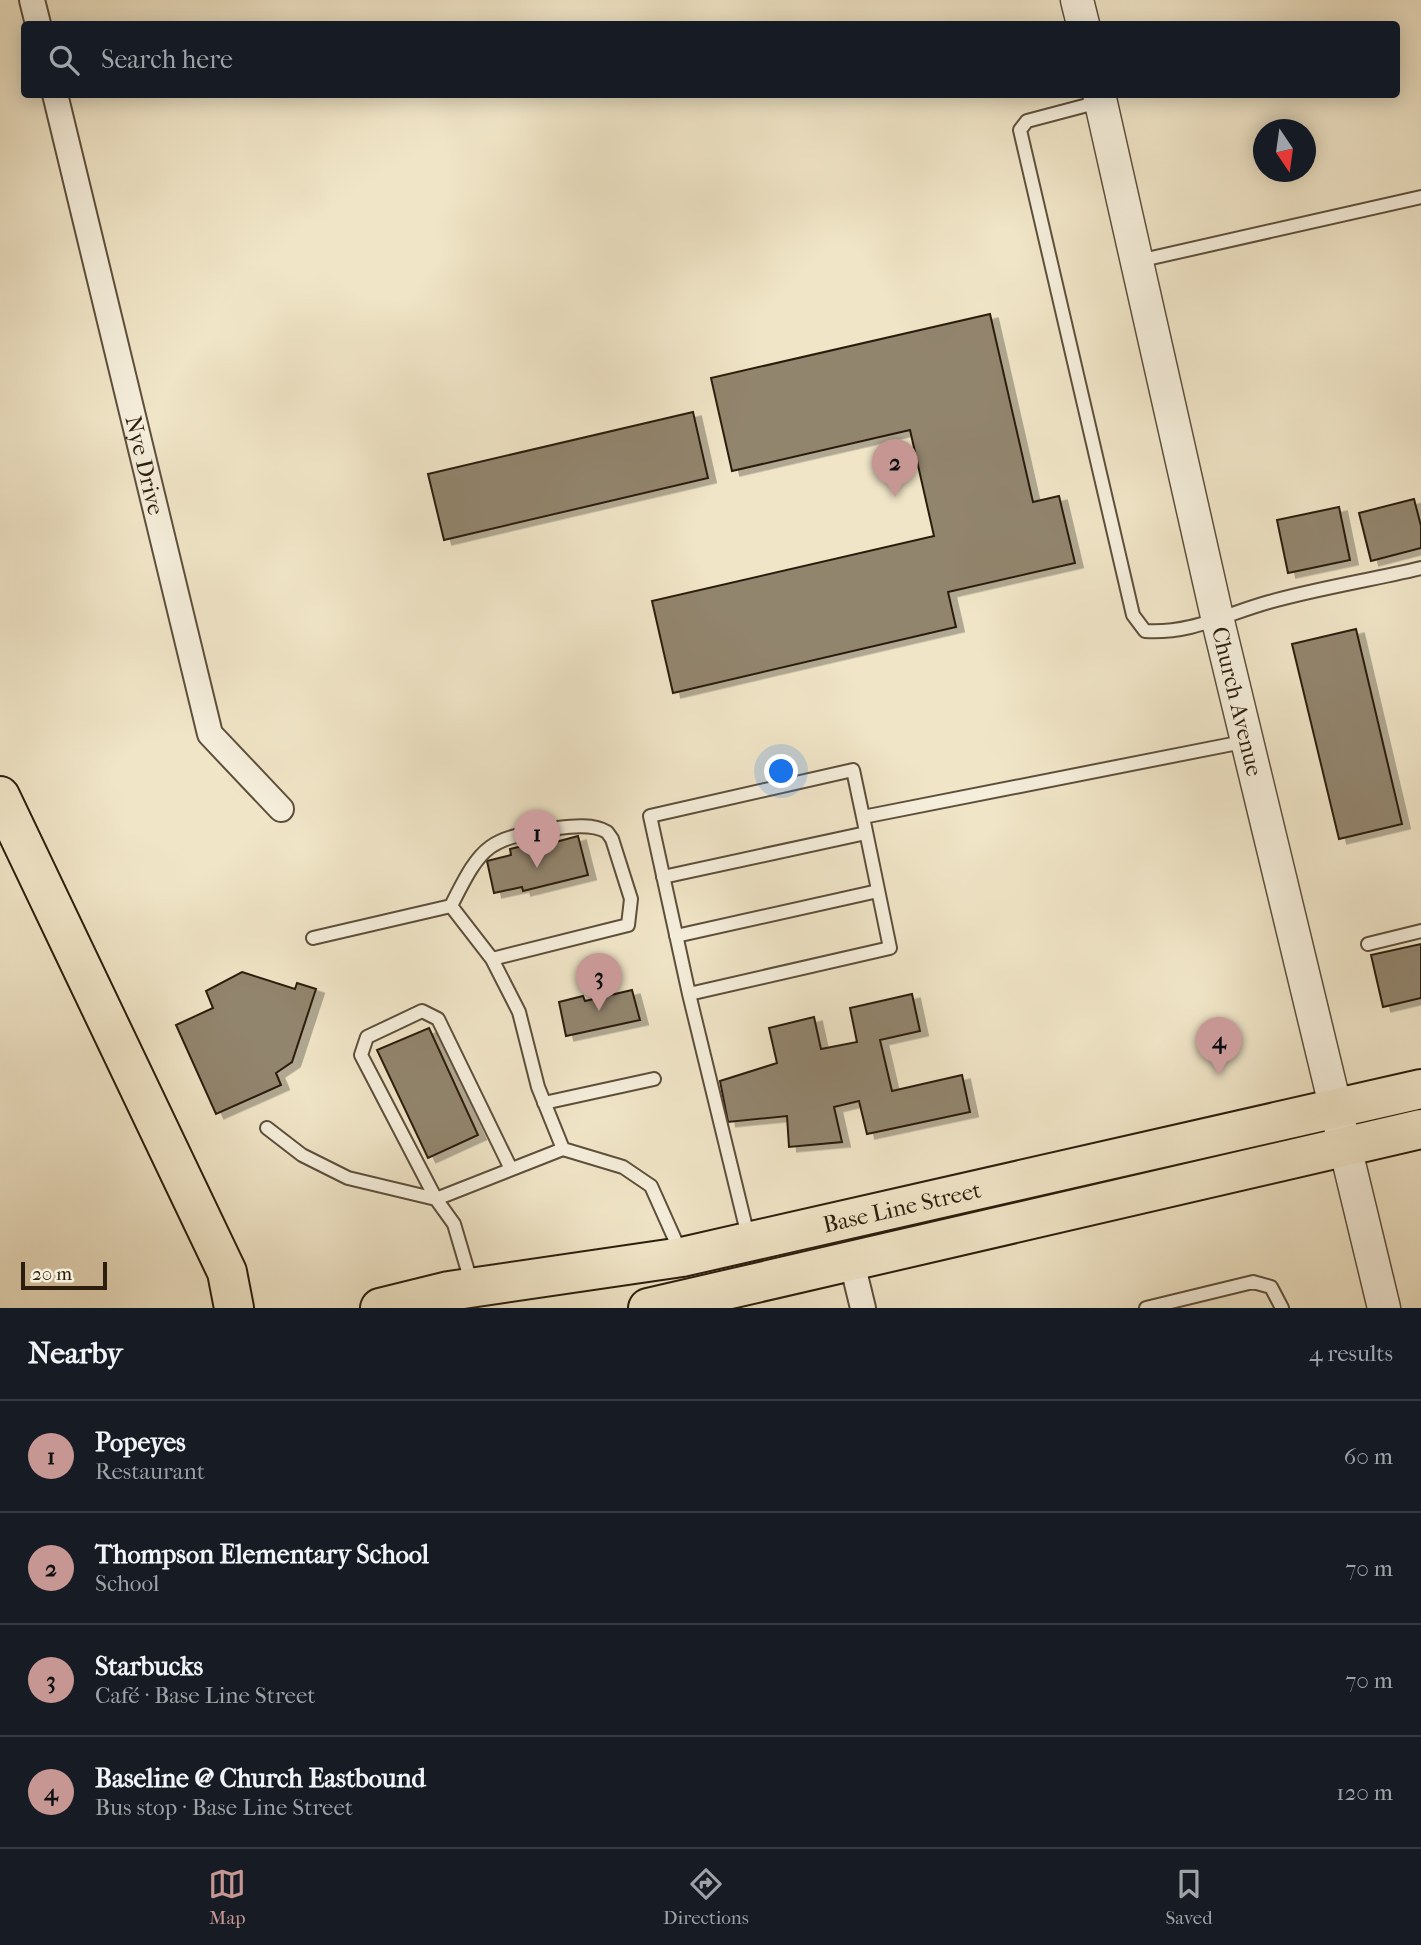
<!DOCTYPE html>
<meta charset="utf-8">
<style>
body{margin:0;font-family:"IM FELL French Canon",serif;background:#20242c;color:#f1f3f6}
.compass{position:absolute;left:1253px;top:119px;width:63px;height:63px;border-radius:50%;background:#171b24;box-shadow:0 4px 18px #0003;rotate:167deg}
.scale{position:absolute;left:21px;bottom:18px;width:86px;box-sizing:border-box;padding-left:7px;border:4px solid #2c1d0d;border-top:0;font-size:19px;line-height:24px;white-space:nowrap;color:#2c1d0d;-webkit-text-stroke:5px #f5eedb;paint-order:stroke}
.you{position:absolute;left:782px;top:772px;width:24px;height:24px;margin:-18px;border:5px solid #fff;border-radius:50%;background:#1a73e8;box-shadow:0 0 0 10px #1a73e833}
.badge{display:grid;place-items:center;width:46px;height:46px;border-radius:50%;background:#c59692;color:#111;font-size:23px;font-weight:700}
.pin{position:absolute;translate:-50% -58px;filter:drop-shadow(0 2px 4px #0008)}
.pin::after{content:'';position:absolute;top:37px;width:24px;height:21px;background:inherit;clip-path:polygon(0 0,100% 0,50% 100%)}
.list{margin:0;padding:0;list-style:none}
h2{display:flex;justify-content:space-between;align-items:center;height:91px;margin:0;padding:0 28px;font-size:30px}
h2 small{font-size:23px;font-weight:400;color:#9ea1a6}
.list li{display:grid;grid-template-columns:46px 1fr auto;gap:21px;align-items:center;box-sizing:border-box;height:112px;padding:0 28px;border-top:2px solid #363941}
.list b{display:block;font-size:26px;white-space:nowrap}
.list p{margin:0;font-size:23px;white-space:nowrap;color:#9ea1a6}
.list em{font-size:23px;font-style:normal;color:#9ea1a6}
.icon{flex:none;width:38px;height:38px;fill:none;stroke:currentColor;stroke-width:2;stroke-linecap:round;stroke-linejoin:round}
.map{position:relative;flex:none;width:1421px;height:1308px;overflow:hidden}
.search{position:absolute;background:#171b24;box-shadow:0 4px 18px #0003;left:21px;right:21px;top:21px;height:77px;display:flex;align-items:center;gap:18px;box-sizing:border-box;padding:0 24px;border-radius:7px;color:#9ea1a6;font-size:26px}
.sheet{height:539px;background:#171b24}
nav{display:flex;justify-content:space-around;align-items:center;box-sizing:border-box;height:98px;border-top:2px solid #363941;background:#171b24;font-size:19px;color:#9ea1a6}
nav a{display:grid;justify-items:center;gap:4px}
nav .on{color:#c59692}
.map>svg:first-child{display:block}
.building{fill:#92856e;stroke:#2c1d0d;stroke-width:2;filter:url(#shadow)}
.lines{fill:none;stroke-linecap:round;stroke-linejoin:round}
.service-casing{stroke:#5d4f3c;stroke-width:16}
.minor-casing{stroke:#5d4f3c;stroke-width:28}
.tertiary-casing{stroke:#5d4f3c;stroke-width:35}
.primary-casing{stroke:#2c1d0d;stroke-width:42}
.motorway-casing{stroke:#2c1d0d;stroke-width:42}
.service{stroke:#f5eedb;stroke-width:12}
.minor{stroke:#f5eedb;stroke-width:24}
.tertiary{stroke:#f5eedb;stroke-width:32}
.primary{stroke:#f0e5c7;stroke-width:38}
.motorway{stroke:#f0e5c7;stroke-width:38}
.labels{text-anchor:middle;dominant-baseline:central;stroke-width:5;stroke-linejoin:round;paint-order:stroke}
.street-label{font-size:23px;fill:#2c1d0d;stroke:#f5eedb}
</style>
<div class="map">
<svg width="1421" height="1308" viewBox="0 0 1421 1308">
<defs>
<filter id="shadow"><feDropShadow dx="8" dy="4.5" stdDeviation="0" flood-color="#0004"/></filter>
</defs>
<rect width="100%" height="100%" fill="#f0e5c7"/>
<filter id="stains"><feTurbulence type="fractalNoise" baseFrequency=".00286" numOctaves="4"/><feColorMatrix values="0 0 0 0 .2 0 0 0 0 .09 0 0 0 0 .02 0 0 0 .5 -.17"/></filter>
<radialGradient id="worn" r=".72"><stop offset=".6" stop-color="#630" stop-opacity="0"/><stop offset="1" stop-color="#630" stop-opacity=".3"/></radialGradient>
<path class="building" d="M990,314L1033,502L1059,496L1075,563L948,592L956,627L673,693L652,601L934,536L910,430L732,471L711,378Z
M693,412L708,478L444,540L428,474Z
M1414,499L1421,526V548L1371,561L1359,513Z
M1339,507L1350,560L1288,573L1277,520Z
M1356,629L1402,824L1339,839L1292,644Z
M578,836L588,875L523,891L522,887L494,893L487,861L511,855L510,849L535,843L537,847Z
M1421,944V998L1383,1007L1371,955Z
M242,972L295,989L297,983L316,989L292,1062L276,1073L281,1085L216,1114L176,1025L213,1008L206,991Z
M632,990L640,1020L566,1036L559,1002L583,996L585,1001Z
M912,994L920,1031L880,1040L892,1091L962,1075L970,1112L867,1134L859,1101L834,1107L842,1142L789,1147L787,1116L728,1122L720,1081L777,1063L769,1028L814,1017L821,1049L857,1042L850,1008Z
M429,1028L478,1135L428,1158L377,1050Z"/>
<g class="lines">
<defs>
<path id="service" d="M1099,102L1027,121L1020,130L1133,615L1145,631C1191,634 1226,614 1269,602C1319,588 1371,580 1421,568
M1138,261L1421,197
M663,877L866,833
M451,906C483,842 488,839 558,828C573,826 594,824 607,832L612,839L631,899L628,925L492,959
M676,936L878,891
M313,938L451,906L492,959L519,1012L538,1087L563,1149L623,1167L651,1186L681,1253
M1368,944L1421,931
M689,994L650,816L853,770L863,817
M544,1103L654,1079
M267,1128L302,1155L348,1178L436,1199
M436,1199L361,1055L367,1037L422,1011L438,1019L511,1169
M749,1240L689,994L890,948L863,817L1248,741
M472,1285L454,1224L436,1199L563,1149
M1146,1308L1253,1282L1271,1287L1282,1308"/>
<g id="minor">
<path d="M32,0L38,24"/>
<path id="s1" d="M55,94L210,734L281,809"/>
<path d="M852,1263L863,1308"/>
</g>
<g id="tertiary">
<path d="M1077,0L1083,24"/>
<path id="s2" d="M1099,94L1218,621L1384,1308"/>
</g>
<g id="primary">
<path id="s3" d="M380,1308L449,1291L682,1257L1421,1089"/>
<path d="M648,1308L1421,1129"/>
</g>
<path id="motorway" d="M0,796L227,1272L234,1308"/>
</defs>
<use href="#service" class="service-casing"/>
<use href="#minor" class="minor-casing"/>
<use href="#tertiary" class="tertiary-casing"/>
<use href="#primary" class="primary-casing"/>
<use href="#motorway" class="motorway-casing"/>
<use href="#service" class="service"/>
<use href="#minor" class="minor"/>
<use href="#tertiary" class="tertiary"/>
<use href="#primary" class="primary"/>
<use href="#motorway" class="motorway"/>
</g>
<g class="labels">
<g class="street-label">
<text stroke="none"><textPath href="#s1" startOffset="382">Nye Drive</textPath></text>
<text stroke="none"><textPath href="#s2" startOffset="623">Church Avenue</textPath></text>
<text stroke="none"><textPath href="#s3" startOffset="532">Base Line Street</textPath></text>
</g>
</g>
<rect width="100%" height="100%" filter="url(#stains)"/>
<rect width="100%" height="100%" fill="url(#worn)"/>
</svg>
<svg class="compass" viewBox="-18 -18 36 36"><path d="M0-13l5 13h-10z" fill="#e53935"/><path d="M0 13l5-13h-10z" fill="#9ea1a6"/></svg>
<div class="scale">20 m</div>
<div class="you"></div>
<div class="pin badge" style="left:537px;top:868px">1</div>
<div class="pin badge" style="left:895px;top:497px">2</div>
<div class="pin badge" style="left:599px;top:1011px">3</div>
<div class="pin badge" style="left:1219px;top:1075px">4</div>
<div class="search"><svg class="icon" aria-label="search" viewBox="0 0 24 24"><circle cx="10" cy="10" r="6"/><path d="M15 15l6 6"/></svg>Search here</div>
</div>
<section class="sheet">
<h2>Nearby<small>4 results</small></h2>
<ul class="list">
<li><span class="badge">1</span><div><b>Popeyes</b><p>Restaurant</p></div><em>60 m</em></li>
<li><span class="badge">2</span><div><b>Thompson Elementary School</b><p>School</p></div><em>70 m</em></li>
<li><span class="badge">3</span><div><b>Starbucks</b><p>Café · Base Line Street</p></div><em>70 m</em></li>
<li><span class="badge">4</span><div><b>Baseline @ Church Eastbound</b><p>Bus stop · Base Line Street</p></div><em>120 m</em></li>
</ul>
</section>
<nav>
<a class="on"><svg class="icon" aria-label="map" viewBox="0 0 24 24"><path d="M3 6l6-2 6 2 6-2v14l-6 2-6-2-6 2zM9 4v14M15 6v14"/></svg>Map</a>
<a><svg class="icon" aria-label="directions" viewBox="0 0 24 24"><path d="M12 3l9 9-9 9-9-9zM9 14v-3h6M13 9l2 2-2 2"/></svg>Directions</a>
<a><svg class="icon" aria-label="saved" viewBox="0 0 24 24"><path d="M7 4h10v16l-5-4-5 4z"/></svg>Saved</a>
</nav>
